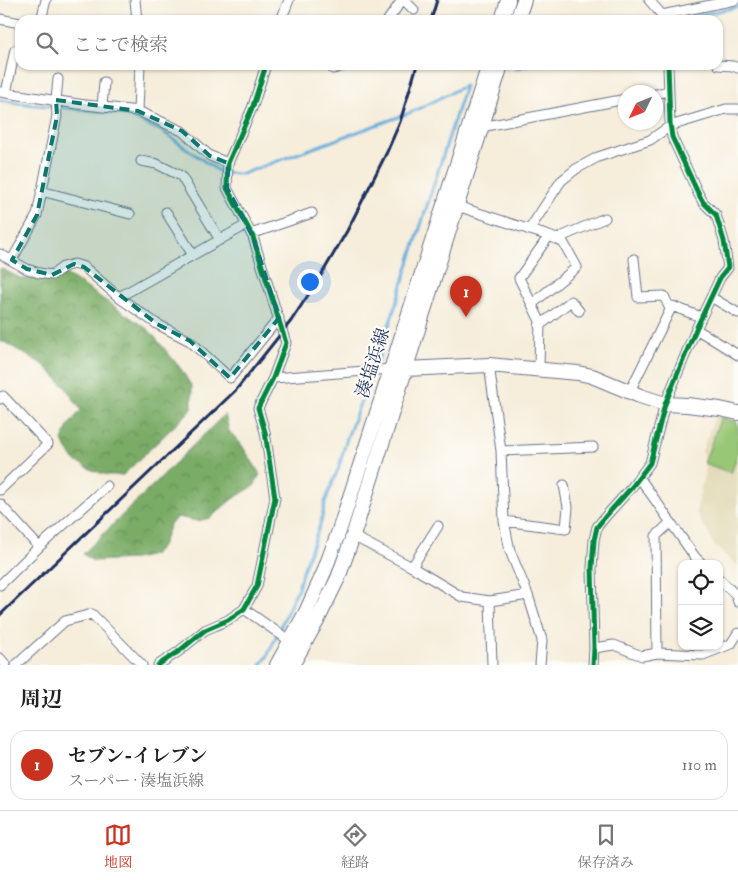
<!DOCTYPE html>
<html lang="ja">
<meta charset="utf-8">
<style>
body{margin:0;font-family:"IM FELL Double Pica","Noto Serif JP",serif;background:#f6f6f6;color:#222}
.controls{position:absolute;right:15px;bottom:15px;display:grid;overflow:hidden;border-radius:10px;box-shadow:0 1px 4px #0004}
.controls button{width:45px;height:45px;display:grid;place-items:center;padding:0;border:0;border-bottom:1px solid #e0e0e0;background:#fff;color:#222;font:25px sans-serif}
.compass{position:absolute;left:618px;top:85px;width:45px;height:45px;border-radius:50%;background:#fff;box-shadow:0 1px 4px #0004;rotate:227deg}
.you{position:absolute;left:309px;top:281px;width:18px;height:18px;margin:-12px;border:4px solid #fff;border-radius:50%;background:#1a73e8;box-shadow:0 0 0 8px #1a73e833}
.badge{display:grid;place-items:center;width:32px;height:32px;border-radius:50%;background:#c8321e;color:#fff;font-size:16px;font-weight:700}
.pin{position:absolute;translate:-50% -41px;filter:drop-shadow(0 1px 2px #0008)}
.pin::after{content:'';position:absolute;top:26px;width:18px;height:15px;background:inherit;clip-path:polygon(0 0,100% 0,50% 100%)}
.list{margin:0;padding:0;list-style:none}
h2{display:flex;justify-content:space-between;align-items:center;height:65px;margin:0;padding:0 20px;font-size:21px}
h2 small{font-size:16px;font-weight:400;color:#767676}
.list li{display:grid;grid-template-columns:32px 1fr auto;gap:15px;align-items:center;box-sizing:border-box;height:70px;margin:0 10px 10px;padding:0 10px;border:1px solid #e0e0e0;border-radius:15px}
.list b{display:block;font-size:19px;white-space:nowrap}
.list p{margin:0;font-size:16px;white-space:nowrap;color:#767676}
.list em{font-size:16px;font-style:normal;color:#767676}
.icon{flex:none;width:28px;height:28px;fill:none;stroke:currentColor;stroke-width:2;stroke-linecap:round;stroke-linejoin:round}
.map{position:relative;flex:none;width:738px;height:665px;overflow:hidden}
.search{position:absolute;background:#fff;box-shadow:0 1px 4px #0004;left:15px;right:15px;top:15px;height:55px;display:flex;align-items:center;gap:12px;box-sizing:border-box;padding:0 18px;border-radius:15px;color:#767676;font-size:19px}
.sheet{height:145px;background:#fff}
nav{display:flex;justify-content:space-around;align-items:center;box-sizing:border-box;height:70px;border-top:1px solid #e0e0e0;background:#fff;font-size:14px;color:#767676}
nav a{display:grid;justify-items:center;gap:2px}
nav .on{color:#c8321e}
.map>svg:first-child{display:block}
.built{fill:#e3dbba}
.forest{fill:url(#forest-crowns);stroke:#4a6e62}
.pitch{fill:#98c775;stroke:#5a7b6a}
.lines{fill:none;stroke-linecap:round;stroke-linejoin:round}
.stream{stroke:#66aedd;stroke-width:3}
.street-casing{stroke:#687289;stroke-width:11}
.secondary-casing{stroke:#687289;stroke-width:16}
.street{stroke:#fff;stroke-width:9}
.secondary{stroke:#fff;stroke-width:14}
.rail{stroke:#1b2f5e;stroke-width:3}
.cycleway-casing{stroke:#fdfcf7;stroke-width:8}
.cycleway{stroke:#00873e;stroke-width:5}
.marked{fill:#0f766e;fill-opacity:0.2;stroke:#0f766e;stroke-width:4;stroke-dasharray:10 6;stroke-linejoin:round}
.labels{text-anchor:middle;dominant-baseline:central;stroke-width:4.5;stroke-linejoin:round;paint-order:stroke}
.street-label{font-size:18px;fill:#1b2f5e;stroke:#fdfcf7}
</style>
<div class="map">
<svg width="738" height="665" viewBox="0 0 738 665">
<defs>
<pattern id="forest-crowns" width="20" height="18" patternUnits="userSpaceOnUse" patternTransform="scale(1.25)"><rect width="20" height="18" fill="#7aac66"/><path d="M2 6a3 3 0 1 1 6 0M12 15a3 3 0 1 1 6 0" fill="none" stroke="#638c57"/></pattern>
</defs>
<rect width="100%" height="100%" fill="#fdfcf7"/>
<filter id="ink" filterUnits="userSpaceOnUse"><feTurbulence type="fractalNoise" baseFrequency=".02" numOctaves="2"/><feDisplacementMap in="SourceGraphic" scale="10" xChannelSelector="R" yChannelSelector="G"/><feConvolveMatrix kernelMatrix="1 2 1 2 8 2 1 2 1" color-interpolation-filters="sRGB"/></filter>
<filter id="wash" filterUnits="userSpaceOnUse"><feTurbulence type="fractalNoise" baseFrequency=".0096" numOctaves="4" result="noise"/><feDisplacementMap in="SourceGraphic" scale="20" xChannelSelector="R" yChannelSelector="G"/><feGaussianBlur stdDeviation="1.12" result="paint"/><feColorMatrix in="noise" values="0 0 0 0 0 0 0 0 0 0 0 0 0 0 0 0 0 1.4 0 .05"/><feComposite in="paint" operator="in"/></filter>
<g filter="url(#wash)">
<rect width="100%" height="100%" fill="#f6edda"/>
<path class="built" d="M719,414L738,420V566L715,546L696,513L705,470L702,451L715,417Z"/>
<path class="forest" d="M0,268L22,279H41L66,274L149,330L181,369L192,387V409L123,475H107L92,470L74,460L62,441L68,426L81,410L66,388L44,365L4,342H0Z
M225,414L229,431L241,444L260,474L254,486L231,500L210,518L197,521L178,517L170,524L162,546L153,555L135,559L93,561L83,554Z"/>
<path class="pitch" d="M721,417L738,423V454L731,473L704,463Z"/>
<g class="lines">
<path class="stream" d="M676,20L738,7
M515,69L527,65
M0,100L18,103L123,114L162,131L221,173L242,174L412,112L464,86
M261,665L267,657L296,592L298,590L301,576L321,522L325,502L339,467L347,438L365,390L377,364L465,86"/>
</g>
</g>
<g filter="url(#ink)">
<g class="lines">
<defs>
<path id="street" d="M135,0L137,20
M404,0L414,10
M649,0L662,15L664,19
M662,15L735,0
M0,19L20,23
M41,20L46,0
M281,20L289,0
M388,20L402,0
M718,65L733,66L738,68
M333,69L347,65
M0,92L78,104L138,111L182,131L210,156L228,163
M6,93L15,50
M656,94L668,91
M102,107L104,82
M138,111L140,65
M481,127L626,99
M141,161L157,164L181,176L220,240
M41,191L130,214
M457,206L549,236L519,278L540,321L539,369
M166,212L193,255
M529,230L561,181L576,169L598,157L650,140L670,126L726,109H738
M251,234L312,213
M556,239L605,218
M0,254L27,269L39,273L52,275L63,267L74,264L84,267L121,299L157,324L190,341L230,378L279,318
M634,259L638,297L664,296L670,309
M12,260L37,215L57,116L56,100L58,79
M119,297L246,225
M711,297L738,313
M532,304L577,267L563,242L549,236
M539,326L571,301L579,311
M696,329L738,355
M489,365L501,451L504,521L510,551L528,595L542,640L540,665
M273,378L391,369
M630,391L672,306L701,317
M0,399L3,396L48,444L0,490
M501,451L593,447
M639,477L695,557L702,564
M0,504L39,547
M504,521L566,529L568,507L564,485
M353,536L412,567L462,597L490,601L528,595
M412,567L438,526
M719,579L736,595L738,602
M0,585L39,547L107,486
M490,601L492,665
M244,609L290,641
M594,648L614,645L642,656L657,653L703,655L731,644L738,633
M657,653L656,536L671,522
M0,658L6,665
M16,665L65,621L92,614L142,665
M158,665L178,652L205,630L228,620L244,609L257,586L275,498L265,432L258,408L273,378L286,343L253,237L227,188L228,163L253,106L266,65
M593,665L594,648L592,568L594,540L597,527L605,517L632,487L650,463L665,404L696,329L720,278L728,268L724,241L716,215L703,202L698,193L672,137L670,123L668,65"/>
<path id="secondary" d="M502,20L508,0
M517,20L524,0
M406,369L489,365L578,373L592,376L640,396L665,404L687,405L720,409L738,413
M277,665L306,612L324,572L339,531L489,65
M292,665L318,619L338,578L353,536L501,65"/>
</defs>
<use href="#street" class="street-casing"/>
<use href="#secondary" class="secondary-casing"/>
<use href="#street" class="street"/>
<use href="#secondary" class="secondary"/>
<path class="rail" d="M431,20L437,0
M0,615L236,390L291,321L320,277L347,231L387,152L400,122L417,65"/>
<defs>
<path id="cycleway" d="M158,665L178,652L205,630L228,620L244,609L257,586L275,498L265,432L258,408L273,378L286,343L253,237L227,188L228,163L253,106L266,65
M593,665L594,648L592,568L594,540L597,527L605,517L632,487L650,463L665,404L696,329L720,278L728,268L724,241L716,215L703,202L698,193L672,137L670,123L668,65"/>
</defs>
<use href="#cycleway" class="cycleway-casing"/>
<use href="#cycleway" class="cycleway"/>
</g>
</g>
<path class="marked" d="M56,100L138,111L182,131L210,156L228,163L227,188L253,237L279,318L230,378L190,341L157,324L84,267L74,264L52,275L27,269L12,260L37,215L57,116Z"/>
<g class="labels">
<g class="street-label">
<text transform="translate(373 363) rotate(-72)">湊塩浜線</text>
</g>
</g>
</svg>
<div class="controls">
<button><svg class="icon" aria-label="locate" viewBox="0 0 24 24"><circle cx="12" cy="12" r="6"/><path d="M12 2v4M12 18v4M2 12h4M18 12h4"/></svg></button>
<button><svg class="icon" aria-label="layers" viewBox="0 0 24 24"><path d="M12 4l9 5-9 5-9-5zM3 14l9 5 9-5"/></svg></button>
</div>
<svg class="compass" viewBox="-18 -18 36 36"><path d="M0-13l5 13h-10z" fill="#e53935"/><path d="M0 13l5-13h-10z" fill="#767676"/></svg>
<div class="you"></div>
<div class="pin badge" style="left:466px;top:317px">1</div>
<div class="search"><svg class="icon" aria-label="search" viewBox="0 0 24 24"><circle cx="10" cy="10" r="6"/><path d="M15 15l6 6"/></svg>ここで検索</div>
</div>
<section class="sheet">
<h2>周辺<small></small></h2>
<ul class="list">
<li><span class="badge">1</span><div><b>セブン-イレブン</b><p>スーパー · 湊塩浜線</p></div><em>110 m</em></li>
</ul>
</section>
<nav>
<a class="on"><svg class="icon" aria-label="map" viewBox="0 0 24 24"><path d="M3 6l6-2 6 2 6-2v14l-6 2-6-2-6 2zM9 4v14M15 6v14"/></svg>地図</a>
<a><svg class="icon" aria-label="directions" viewBox="0 0 24 24"><path d="M12 3l9 9-9 9-9-9zM9 14v-3h6M13 9l2 2-2 2"/></svg>経路</a>
<a><svg class="icon" aria-label="saved" viewBox="0 0 24 24"><path d="M7 4h10v16l-5-4-5 4z"/></svg>保存済み</a>
</nav>
